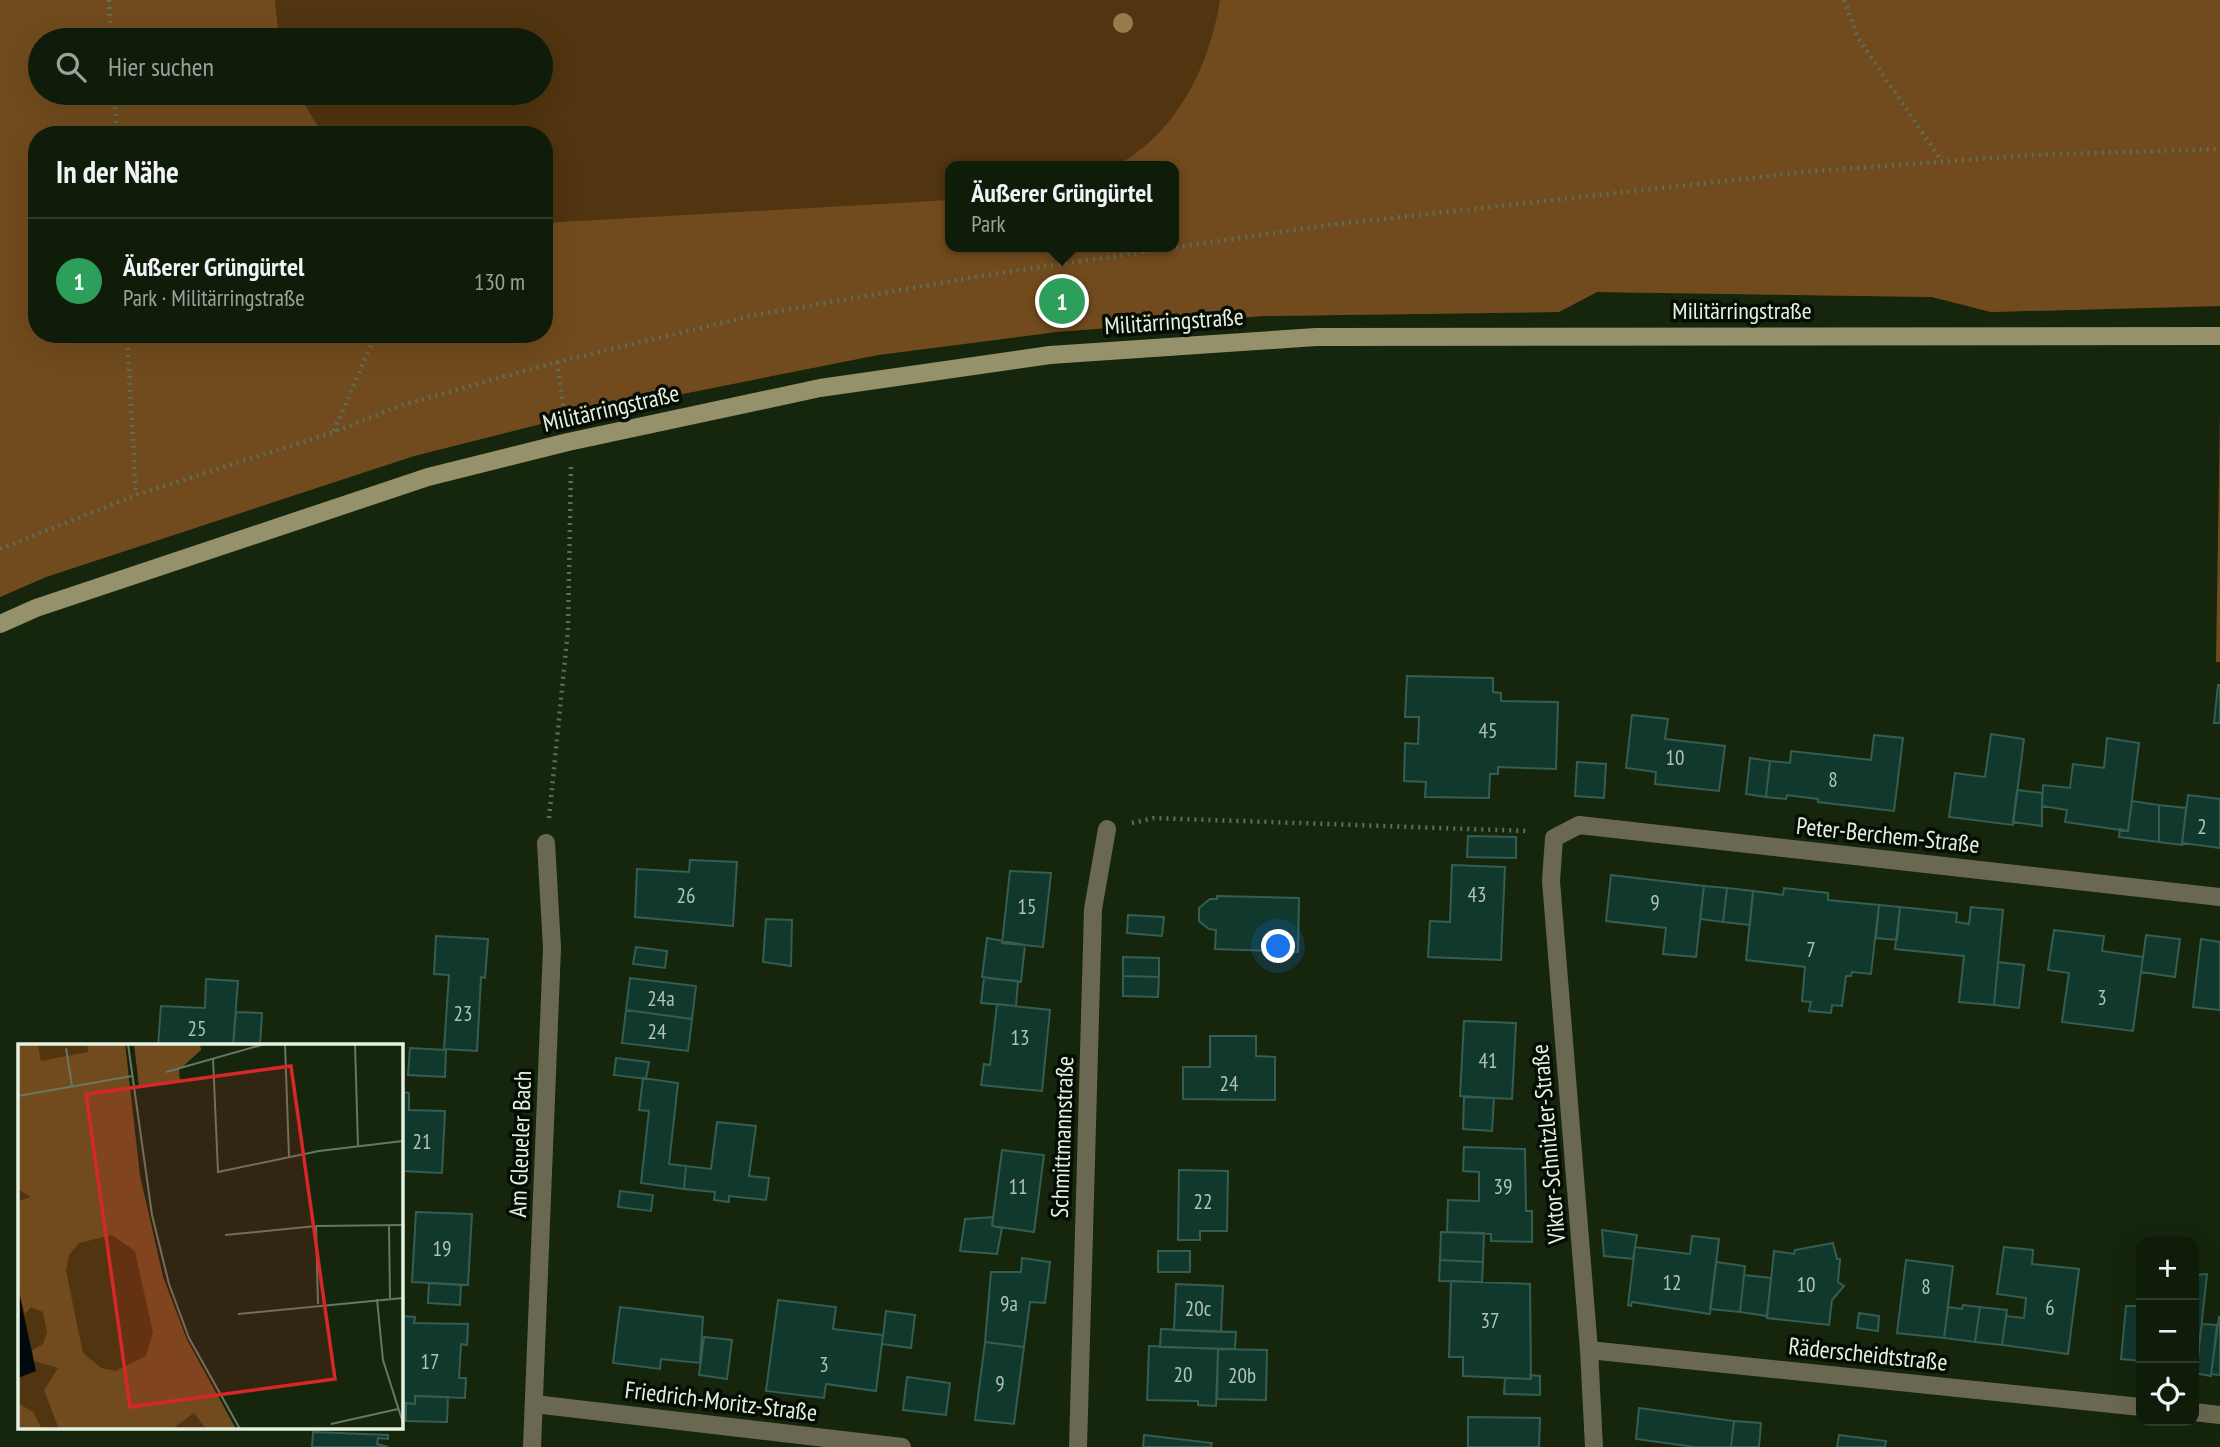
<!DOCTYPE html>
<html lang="de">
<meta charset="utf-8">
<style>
body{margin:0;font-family:"PT Sans Narrow",sans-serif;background:#1e2918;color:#f1f3f6}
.controls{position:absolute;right:21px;bottom:21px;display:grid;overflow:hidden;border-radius:14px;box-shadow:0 7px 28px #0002}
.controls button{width:63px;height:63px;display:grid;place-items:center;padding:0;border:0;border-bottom:2px solid #303a2b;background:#101c0a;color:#f1f3f6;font:35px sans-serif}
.you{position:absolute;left:1279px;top:947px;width:24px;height:24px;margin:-18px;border:5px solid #fff;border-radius:50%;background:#1a73e8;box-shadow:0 0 0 10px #1a73e833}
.badge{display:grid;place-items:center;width:46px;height:46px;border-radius:50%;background:#d59bfb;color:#fff;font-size:23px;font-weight:700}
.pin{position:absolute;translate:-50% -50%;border:4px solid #fff;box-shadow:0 2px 7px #0006}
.popup{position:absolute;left:945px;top:161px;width:234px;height:91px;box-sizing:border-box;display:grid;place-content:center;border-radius:14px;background:#101c0a;filter:drop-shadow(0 2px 5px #0005);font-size:23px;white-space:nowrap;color:#9ca19c}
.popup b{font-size:26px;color:#f1f3f6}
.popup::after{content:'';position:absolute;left:50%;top:100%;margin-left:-14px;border:14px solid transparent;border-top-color:#101c0a}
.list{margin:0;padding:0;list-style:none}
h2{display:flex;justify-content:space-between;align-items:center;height:91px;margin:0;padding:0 28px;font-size:30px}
h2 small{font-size:23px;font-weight:400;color:#9ca19c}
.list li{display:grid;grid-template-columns:46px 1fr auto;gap:21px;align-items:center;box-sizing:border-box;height:126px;padding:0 28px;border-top:2px solid #303a2b}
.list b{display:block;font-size:26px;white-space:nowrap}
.list p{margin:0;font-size:23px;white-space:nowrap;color:#9ca19c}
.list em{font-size:23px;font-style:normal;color:#9ca19c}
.icon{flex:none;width:38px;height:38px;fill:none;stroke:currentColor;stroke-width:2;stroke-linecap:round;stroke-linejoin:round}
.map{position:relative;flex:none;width:2220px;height:1447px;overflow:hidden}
.search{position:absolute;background:#101c0a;box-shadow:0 7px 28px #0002;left:28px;top:28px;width:525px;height:77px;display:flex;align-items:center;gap:18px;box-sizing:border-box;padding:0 24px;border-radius:38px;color:#9ca19c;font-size:26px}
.panel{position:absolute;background:#101c0a;box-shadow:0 7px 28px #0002;left:28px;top:126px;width:525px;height:217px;border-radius:28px}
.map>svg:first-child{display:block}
.green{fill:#513410;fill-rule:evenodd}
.forest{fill:#714b1d}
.building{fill:#11382d;stroke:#355d51;stroke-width:2}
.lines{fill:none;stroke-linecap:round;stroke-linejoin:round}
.path{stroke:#5f6e58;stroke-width:4.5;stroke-dasharray:2 5;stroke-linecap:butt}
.minor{stroke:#6b6851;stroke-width:18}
.secondary{stroke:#95916b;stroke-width:18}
.tree{fill:#967c4c}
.labels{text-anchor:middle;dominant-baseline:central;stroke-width:7;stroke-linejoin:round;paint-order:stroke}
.number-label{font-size:21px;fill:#b0c3b4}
.street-label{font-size:24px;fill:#e5f1e1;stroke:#060d04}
.inset-road{fill:none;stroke:#687762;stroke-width:2}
.view{fill:#d62828;fill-opacity:0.15;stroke:#d62828;stroke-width:3.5}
.inset-edge{fill:none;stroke:#e5f1e1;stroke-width:3.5}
</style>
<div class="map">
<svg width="2220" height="1447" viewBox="0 0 2220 1447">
<rect width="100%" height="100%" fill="#15260d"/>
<path class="green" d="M0,0H2220V306L1991,312L1932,297L1597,292L1559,312L1263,316L1056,332L878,355L572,416L414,456L46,577L0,597ZM40,40H541V93H40ZM37,135H544V334H37ZM950,166H1174V247H950Z"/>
<path class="forest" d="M0,0H275L279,40H40V93H298L323,135H37V334H544V223L950,200V247H1174V166H1116C1177,132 1209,68 1220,0H2220V306L1991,312L1932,297L1597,292L1559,312L1263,316L1056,332L878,355L572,416L414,456L46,577L0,597Z
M2220,410V662H2216Z"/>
<path class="building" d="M1407,676L1493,678V692L1501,693V701L1558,702L1556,769L1498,767V774H1490L1489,798L1425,797L1426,782L1404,781L1405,743L1418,744L1419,717H1405Z
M2218,685H2220V723H2214Z
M1632,715L1668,719L1665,739L1725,746L1719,791L1655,784L1656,772L1626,768Z
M1991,734L2024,739L2013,825L1949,817L1955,773L1985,777Z
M1874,735L1903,738L1894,811L1818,802V799L1787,795L1786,799L1766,797L1770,761L1790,763L1791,751L1871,760Z
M2107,738L2139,743L2128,831L2065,822L2067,810L2042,806L2043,785L2070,788L2073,764L2104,768Z
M1750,758L1770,761L1766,797L1746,794Z
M1577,762L1606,764L1604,798L1575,796Z
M2017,790L2042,793V826L2013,822Z
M2188,795L2220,799V848L2182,843Z
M2132,801L2159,805V842L2119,837L2120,829L2128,831Z
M2159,805L2186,808L2182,845L2159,842Z
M1468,836L1516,837V858L1467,857Z
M690,860L737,862L733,926L635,917L637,869L689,872Z
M1452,865L1505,867L1501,960L1428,957L1430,921L1450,922Z
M1010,871L1051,873L1043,947L1002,943Z
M1611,875L1704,886L1696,957L1663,954L1666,928L1606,921Z
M1704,886L1727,888L1723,922L1700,919Z
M1727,888L1753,891L1750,925L1723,922Z
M1784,888L1828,893V900L1879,905L1871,974L1852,972L1851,976H1846L1842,1006L1832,1005L1831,1013L1809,1011L1811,1002L1802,1001L1805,967L1746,960L1753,891L1783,895Z
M1217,896L1299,898L1298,952L1215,949L1216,930L1209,929L1199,921V908L1210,899H1217Z
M1879,905L1900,907L1897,940L1876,938Z
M1900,907L1957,913L1956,922L1969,924L1971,907L2003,910L1994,1005L1959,1002L1964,956L1895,949Z
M1128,915L1164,917L1162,936L1127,933Z
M766,919L792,920L791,966L763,962Z
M2054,930L2104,936L2102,951L2143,957L2133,1031L2062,1022L2069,973L2048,970Z
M2146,935L2180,939L2175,977L2141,972Z
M436,936L488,939L485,978L481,977L477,1051L444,1049L449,975L434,974Z
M987,938L1025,945L1021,982L982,977Z
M2201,939L2220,942V1010L2193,1007Z
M636,947L667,951L665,968L633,964Z
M1123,957L1159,958V977L1123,976Z
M1998,962L2024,965L2019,1008L1994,1005Z
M1123,976L1159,977L1158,997L1123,996Z
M630,978L696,986L692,1019L626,1010Z
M984,978L1018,981L1016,1006L981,1003Z
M206,979L238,981L233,1046L167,1044L158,1046L161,1006L205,1008Z
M997,1004L1050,1010L1042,1091L981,1085L984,1064L990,1065Z
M626,1010L692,1019L688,1051L622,1043Z
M236,1012L262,1013L260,1046H233Z
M1464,1021L1516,1023L1512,1099L1460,1096Z
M1210,1036H1256V1056L1275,1057V1100L1183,1099V1067H1210Z
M410,1048L446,1050L445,1077L408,1075Z
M616,1058L649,1062L646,1079L614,1075Z
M643,1078L678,1083L669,1164L686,1166L684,1189L641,1183L649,1111L639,1110Z
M401,1092L409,1093V1110L445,1111L442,1173L401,1171Z
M1464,1097L1494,1098L1492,1131L1463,1129Z
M717,1122L756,1126L749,1176L769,1178L766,1200L729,1196V1202L714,1200L715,1192L684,1189L686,1166L711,1169Z
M1464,1147L1525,1149L1526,1211H1532V1242L1491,1241V1234L1447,1232L1448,1200L1479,1201V1172L1463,1171Z
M1002,1150L1044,1155L1034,1232L992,1226Z
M1179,1170L1228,1171L1227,1231H1200V1240H1178Z
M620,1191L653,1195L651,1211L618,1207Z
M416,1212L472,1214L468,1285L412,1282Z
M993,1217L992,1226L1002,1228L997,1254L960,1251L965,1219Z
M1602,1230L1637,1235L1633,1259L1604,1256Z
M1441,1232L1484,1233L1483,1262L1440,1260Z
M1692,1236L1719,1239L1710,1314L1632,1302L1631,1306L1628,1305L1635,1247L1690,1254Z
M1833,1243L1837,1259H1840L1838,1282L1844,1286L1832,1300L1829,1325L1767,1318L1774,1251L1794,1254L1795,1250Z
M2004,1247L2033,1250L2032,1264L2079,1269L2068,1354L2002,1345L2006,1316L2024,1318L2026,1298L1997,1294Z
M1158,1251H1190V1272H1158Z
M1022,1258L1050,1262L1045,1303L1030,1302L1024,1347L985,1342L991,1272H1021Z
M1440,1260L1483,1262L1482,1282L1439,1281Z
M1906,1260L1953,1266L1944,1338L1897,1333Z
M1716,1262L1745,1266L1740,1312L1710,1309Z
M2207,1274L2197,1367H2194V1275Z
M1744,1275L1771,1278L1767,1316L1740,1312Z
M1451,1281L1530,1284L1531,1379L1463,1376V1357H1449Z
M429,1283L461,1285L460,1305L428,1303Z
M1176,1284L1223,1286L1221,1332L1174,1330Z
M778,1300L836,1307L833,1329L883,1335L876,1391L826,1384L824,1398L766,1391Z
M1963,1305L1980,1307L1975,1342L1944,1338L1948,1307L1962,1309Z
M2126,1306H2141V1361L2121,1359Z
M620,1307L703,1317L700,1363L661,1359L660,1369L613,1363Z
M1980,1307L2007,1310L2002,1345L1975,1342Z
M886,1311L915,1315L911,1348L882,1344Z
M1859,1313L1879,1316L1878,1331L1857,1328Z
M401,1316L415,1317L414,1323L468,1324L467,1345L461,1344L459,1378H466L465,1398L415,1396V1404L401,1403Z
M2219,1317H2220V1375L2211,1374Z
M2202,1324L2217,1325L2211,1376L2194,1373Z
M1161,1329L1236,1332L1235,1349L1160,1347Z
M704,1337L732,1340L727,1379L699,1375Z
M985,1342L1024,1347L1014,1424L975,1420Z
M1149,1346L1218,1349L1216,1406L1198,1405V1401L1147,1400Z
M1218,1349L1267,1350L1266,1400L1217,1399Z
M1530,1375L1540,1376V1395L1504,1394L1505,1378L1531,1379Z
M907,1377L950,1383L946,1415L903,1410Z
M415,1396L448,1397L447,1422L406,1421V1403L415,1404Z
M1639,1408L1734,1421L1731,1447H1695L1636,1439Z
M1468,1417L1540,1418L1539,1447H1468Z
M1734,1421L1761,1423L1759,1447H1731Z
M313,1432L388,1435V1439L378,1438L377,1444L388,1447H312Z
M1144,1435L1212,1443L1211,1447H1143Z
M1839,1435L1886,1441L1885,1447H1837Z"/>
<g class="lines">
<path class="path" d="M109,0L111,40
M1844,0L1858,38L1941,160
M114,93L117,135
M127,334L136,495
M557,362L565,417
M334,431L376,334
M0,549L136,495L334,432L402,405L557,362L755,315L999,273L1329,225L1815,171L2033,155L2220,149
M549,818L568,630L571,467
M1132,823L1154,818L1528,831"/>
<path class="minor" d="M1589,1350L2141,1407
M534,1404L902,1447
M2194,1412L2220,1415
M532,1447L552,948L546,843
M1078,1447L1093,909L1107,829
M1594,1447L1589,1350L1551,881L1554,838L1579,825L2220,897"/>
<path class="secondary" d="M0,624L36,608L428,477L568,442L820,388L1050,355L1316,337L2220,336"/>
</g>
<circle class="tree" cx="1123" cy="23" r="10"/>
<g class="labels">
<g class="number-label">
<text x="1488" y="730">45</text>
<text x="1675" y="757">10</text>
<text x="1833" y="779">8</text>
<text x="2202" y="826">2</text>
<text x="1477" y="894">43</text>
<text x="686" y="895">26</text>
<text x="1655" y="902">9</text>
<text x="1027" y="906">15</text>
<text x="1811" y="949">7</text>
<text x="2102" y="997">3</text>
<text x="661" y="998">24a</text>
<text x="463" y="1013">23</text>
<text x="197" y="1028">25</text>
<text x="657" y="1031">24</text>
<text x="1020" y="1037">13</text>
<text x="1488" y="1060">41</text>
<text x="1229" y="1083">24</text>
<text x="422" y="1141">21</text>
<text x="1018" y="1186">11</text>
<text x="1503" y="1186">39</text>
<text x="1203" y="1201">22</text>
<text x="442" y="1248">19</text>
<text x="1672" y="1282">12</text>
<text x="1806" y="1284">10</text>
<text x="1926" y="1286">8</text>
<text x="1009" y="1303">9a</text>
<text x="2050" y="1307">6</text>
<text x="1198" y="1308">20c</text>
<text x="1490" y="1320">37</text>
<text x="430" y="1361">17</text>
<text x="824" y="1364">3</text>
<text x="1183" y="1374">20</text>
<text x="1242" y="1375">20b</text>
<text x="1000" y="1383">9</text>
</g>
<g class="street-label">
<text x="1742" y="310">Militärringstraße</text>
<text transform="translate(1174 321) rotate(-4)">Militärringstraße</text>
<text transform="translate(611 408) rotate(-13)">Militärringstraße</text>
<text transform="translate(1888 835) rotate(6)">Peter-Berchem-Straße</text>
<text transform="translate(1062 1137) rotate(-88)">Schmittmannstraße</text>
<text transform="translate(520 1144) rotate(-88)">Am Gleueler Bach</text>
<text transform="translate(1548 1144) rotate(-95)">Viktor-Schnitzler-Straße</text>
<text transform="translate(1868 1354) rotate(6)">Räderscheidtstraße</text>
<text transform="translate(721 1401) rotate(7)">Friedrich-Moritz-Straße</text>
</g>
</g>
<g transform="translate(18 1044)">
<rect width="385" height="385" fill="#15260d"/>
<path d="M0,0H107L122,132L145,233L169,296L218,385H0Z" fill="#513410"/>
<path d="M0,0H20L23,17L70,8L69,0H107L122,132L145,233L169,296L218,385H188L176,369L154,385H41L26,346L40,324L16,317L14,306L25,300L29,289L25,268L13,263L7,270L0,244V157L13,153L0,145ZM94,191L117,207L135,289L128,312L98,327L83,324L65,309L48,227L51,211L61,199ZM116,0H182L183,6L161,26L162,38L121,43ZM0,359L15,368L24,385H0Z" fill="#714b1d" fill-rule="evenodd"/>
<path d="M0,244L18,327L0,334Z" fill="#000a0d"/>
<path class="inset-road" d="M110,0L134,171L151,240L171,294L222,385M267,0L271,113M337,0L340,102M48,4L54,42M195,14L200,128L301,107L385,97M148,28L247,0M0,52L114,32M371,181L372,254M298,182L300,260M207,191L298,182L385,181M359,255L365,316L385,379M220,270L385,254M313,380L380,365"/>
<path class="view" d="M273,22L317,335L112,363L68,50Z"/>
<rect width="385" height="385" class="inset-edge"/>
</g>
</svg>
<div class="controls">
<button>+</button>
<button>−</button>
<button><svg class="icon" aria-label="locate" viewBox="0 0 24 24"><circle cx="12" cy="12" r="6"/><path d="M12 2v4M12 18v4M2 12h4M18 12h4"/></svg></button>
</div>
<div class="you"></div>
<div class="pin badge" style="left:1062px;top:301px;background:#2e9e5b">1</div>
<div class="popup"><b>Äußerer Grüngürtel</b>Park</div>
<div class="search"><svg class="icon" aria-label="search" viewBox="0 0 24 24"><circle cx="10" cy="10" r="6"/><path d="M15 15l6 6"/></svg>Hier suchen</div>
<section class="panel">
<h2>In der Nähe<small></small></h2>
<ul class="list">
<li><span class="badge" style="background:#2e9e5b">1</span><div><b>Äußerer Grüngürtel</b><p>Park · Militärringstraße</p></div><em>130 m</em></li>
</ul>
</section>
</div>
